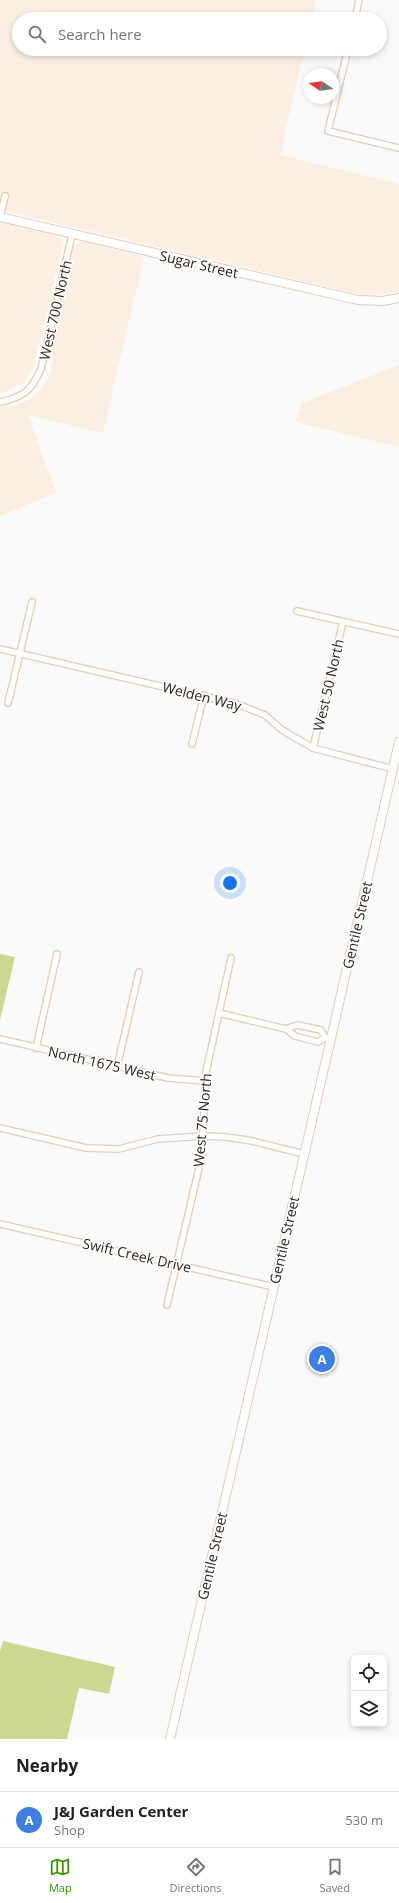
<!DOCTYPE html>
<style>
body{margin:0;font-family:"Open Sans",sans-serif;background:#f2f2f2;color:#202124}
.controls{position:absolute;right:12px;bottom:12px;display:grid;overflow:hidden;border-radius:6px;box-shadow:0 2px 6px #0003}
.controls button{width:36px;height:36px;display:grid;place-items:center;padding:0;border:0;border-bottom:1px solid #e0e0e0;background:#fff;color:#202124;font:20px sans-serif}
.compass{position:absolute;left:303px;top:68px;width:36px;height:36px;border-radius:50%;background:#fff;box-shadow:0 2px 6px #0003;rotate:283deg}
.you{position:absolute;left:230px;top:883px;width:14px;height:14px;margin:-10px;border:3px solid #fff;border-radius:50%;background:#1a73e8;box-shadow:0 0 0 6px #1a73e833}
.badge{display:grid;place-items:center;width:26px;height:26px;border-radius:50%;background:#3c9408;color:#fff;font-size:13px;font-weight:700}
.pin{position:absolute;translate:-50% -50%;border:2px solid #fff;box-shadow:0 1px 4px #0006}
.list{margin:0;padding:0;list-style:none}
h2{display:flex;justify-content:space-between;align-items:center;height:52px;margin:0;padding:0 16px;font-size:17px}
h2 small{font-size:13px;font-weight:400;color:#757577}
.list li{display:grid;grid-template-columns:26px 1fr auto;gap:12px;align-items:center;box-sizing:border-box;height:56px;padding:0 16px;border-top:1px solid #e0e0e0}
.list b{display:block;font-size:15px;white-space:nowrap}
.list p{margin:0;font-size:13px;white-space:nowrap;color:#757577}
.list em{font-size:13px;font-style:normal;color:#757577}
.icon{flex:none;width:22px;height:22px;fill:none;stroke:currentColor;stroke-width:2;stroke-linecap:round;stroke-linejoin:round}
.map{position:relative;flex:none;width:399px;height:1739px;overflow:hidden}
.search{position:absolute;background:#fff;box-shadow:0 2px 6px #0003;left:12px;right:12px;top:12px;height:44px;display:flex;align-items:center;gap:10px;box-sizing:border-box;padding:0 14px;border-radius:22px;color:#757577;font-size:15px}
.sheet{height:108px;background:#fff}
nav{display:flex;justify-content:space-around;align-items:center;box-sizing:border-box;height:56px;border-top:1px solid #e0e0e0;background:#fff;font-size:11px;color:#757577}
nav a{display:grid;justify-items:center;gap:2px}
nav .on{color:#3c9408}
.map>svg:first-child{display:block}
.built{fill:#fdeee2}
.green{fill:#cdd791}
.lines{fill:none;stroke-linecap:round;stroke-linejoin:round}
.street-casing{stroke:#e9cab2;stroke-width:8}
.secondary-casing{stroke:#e9cab2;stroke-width:10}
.street{stroke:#fff;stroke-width:5.5}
.secondary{stroke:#fff;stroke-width:8}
.labels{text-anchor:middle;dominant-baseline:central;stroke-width:3.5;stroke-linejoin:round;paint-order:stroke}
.street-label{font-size:14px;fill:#2e2319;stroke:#fff}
</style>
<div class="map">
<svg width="399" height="1739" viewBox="0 0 399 1739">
<rect width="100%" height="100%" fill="#fafafa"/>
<path class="built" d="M0,0H316L312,19H19V49H305L280,155L399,184V292L378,295L354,293L0,210Z
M0,223L57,236L61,239L63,244L33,370L22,384L0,394Z
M83,242L144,257L103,433L28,415L56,493L0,516V408L17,405L30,399L42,388L48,378L53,361V338L73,249L78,243Z
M399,365V447L295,422L302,403Z"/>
<path class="green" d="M0,954L15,957L0,1020Z
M3,1641L115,1667L109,1694L79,1688L67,1739H0V1651Z"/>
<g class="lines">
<defs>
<path id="street" d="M355,19L359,0
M348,49L328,131L399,148
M0,217L5,196
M0,402C24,397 31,391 41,369L72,235
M297,611L399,634
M0,649L237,704L265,715L282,730L313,748L393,769
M8,703L32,602
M192,744L204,695
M313,748L343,622
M219,1013L286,1029L295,1036L318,1042L325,1038L331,1039
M286,1029L297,1025L321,1030L325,1038
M0,1039L168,1078L205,1081
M36,1048L57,954
M117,1067L139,972
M0,1128L86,1148L119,1149L158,1139L204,1136L227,1137L252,1141L304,1154
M0,1224L274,1287
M167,1305L202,1155L206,1072L231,958"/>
<path id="secondary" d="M0,217L358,300L383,301L399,298
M170,1739L399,742"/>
</defs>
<use href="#street" class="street-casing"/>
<use href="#secondary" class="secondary-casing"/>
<use href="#street" class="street"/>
<use href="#secondary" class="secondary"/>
</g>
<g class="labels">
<g class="street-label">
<text transform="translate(199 264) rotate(13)">Sugar Street</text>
<text transform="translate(55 310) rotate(-77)">West 700 North</text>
<text transform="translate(328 685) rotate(-77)">West 50 North</text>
<text transform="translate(202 696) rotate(14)">Welden Way</text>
<text transform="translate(357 925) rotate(-77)">Gentile Street</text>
<text transform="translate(102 1063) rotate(13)">North 1675 West</text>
<text transform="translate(202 1120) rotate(-85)">West 75 North</text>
<text transform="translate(284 1240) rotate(-77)">Gentile Street</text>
<text transform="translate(137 1255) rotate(13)">Swift Creek Drive</text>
<text transform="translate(212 1556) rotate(-77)">Gentile Street</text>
</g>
</g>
</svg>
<div class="controls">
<button><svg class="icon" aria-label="locate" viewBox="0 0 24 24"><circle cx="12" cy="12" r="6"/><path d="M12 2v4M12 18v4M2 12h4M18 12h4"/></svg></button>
<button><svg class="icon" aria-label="layers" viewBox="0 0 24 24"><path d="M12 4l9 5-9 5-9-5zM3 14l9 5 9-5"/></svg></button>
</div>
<svg class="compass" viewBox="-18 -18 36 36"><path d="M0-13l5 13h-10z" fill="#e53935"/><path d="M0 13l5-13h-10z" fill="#757577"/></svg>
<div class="you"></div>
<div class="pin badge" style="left:322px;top:1359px;background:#3f7fe0">A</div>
<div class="search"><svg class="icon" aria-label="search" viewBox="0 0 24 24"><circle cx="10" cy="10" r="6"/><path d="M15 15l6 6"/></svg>Search here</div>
</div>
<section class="sheet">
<h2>Nearby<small></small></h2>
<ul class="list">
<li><span class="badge" style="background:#3f7fe0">A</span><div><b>J&amp;J Garden Center</b><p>Shop</p></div><em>530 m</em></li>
</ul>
</section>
<nav>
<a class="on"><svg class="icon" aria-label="map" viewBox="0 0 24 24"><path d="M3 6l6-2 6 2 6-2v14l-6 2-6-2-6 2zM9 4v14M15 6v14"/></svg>Map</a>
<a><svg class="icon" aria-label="directions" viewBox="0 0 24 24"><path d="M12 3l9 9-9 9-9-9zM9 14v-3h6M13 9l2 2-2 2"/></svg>Directions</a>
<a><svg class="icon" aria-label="saved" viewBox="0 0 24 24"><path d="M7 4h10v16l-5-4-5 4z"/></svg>Saved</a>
</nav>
